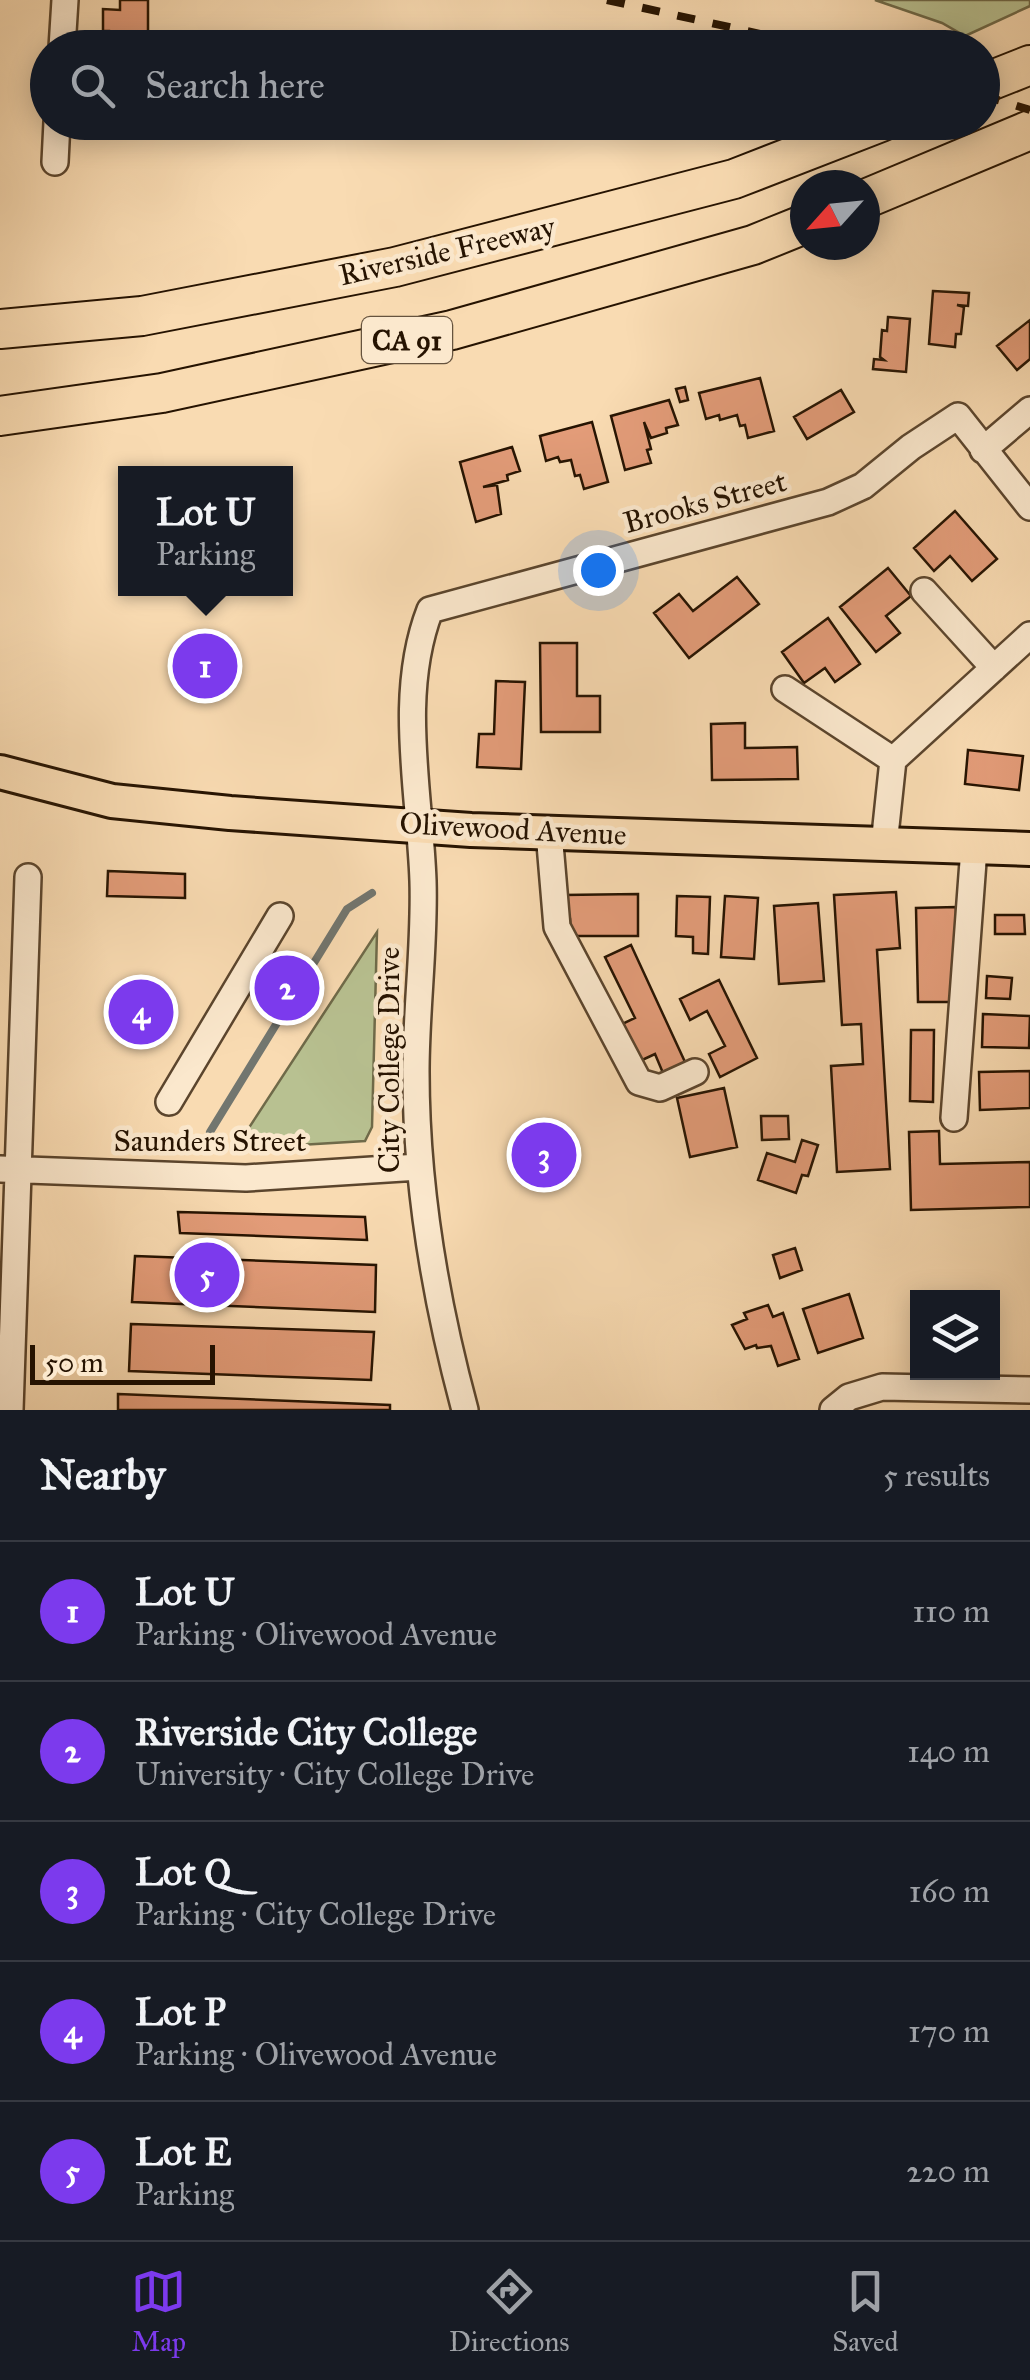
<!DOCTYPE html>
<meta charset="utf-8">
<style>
body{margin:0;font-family:"IM FELL Great Primer",serif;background:#20242c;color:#f1f3f6}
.controls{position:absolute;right:30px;bottom:30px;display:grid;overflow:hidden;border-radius:0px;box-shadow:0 5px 25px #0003}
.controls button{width:90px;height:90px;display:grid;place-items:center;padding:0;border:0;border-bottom:2px solid #363941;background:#171b24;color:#f1f3f6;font:50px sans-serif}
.compass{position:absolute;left:790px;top:170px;width:90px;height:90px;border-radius:50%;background:#171b24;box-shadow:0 5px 25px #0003;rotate:243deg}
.scale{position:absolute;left:30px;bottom:25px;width:185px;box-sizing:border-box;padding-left:10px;border:5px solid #261301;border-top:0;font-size:28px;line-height:35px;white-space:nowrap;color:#261301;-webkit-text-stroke:8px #fbe8cd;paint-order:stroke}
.you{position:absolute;left:598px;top:570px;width:35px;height:35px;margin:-25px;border:8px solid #fff;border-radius:50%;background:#1a73e8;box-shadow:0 0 0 15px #1a73e833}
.badge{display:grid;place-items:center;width:65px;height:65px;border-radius:50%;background:#7c3aed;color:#fff;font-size:32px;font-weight:700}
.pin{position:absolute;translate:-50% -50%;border:5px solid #fff;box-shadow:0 2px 10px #0006}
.popup{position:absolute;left:118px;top:466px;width:175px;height:130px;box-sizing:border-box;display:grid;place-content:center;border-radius:0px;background:#171b24;filter:drop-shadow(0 2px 8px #0005);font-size:32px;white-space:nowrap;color:#9ea1a6}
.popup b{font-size:38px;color:#f1f3f6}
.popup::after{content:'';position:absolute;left:50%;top:100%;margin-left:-20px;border:20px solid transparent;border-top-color:#171b24}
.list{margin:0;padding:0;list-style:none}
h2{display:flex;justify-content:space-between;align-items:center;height:130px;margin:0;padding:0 40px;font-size:42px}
h2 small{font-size:32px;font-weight:400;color:#9ea1a6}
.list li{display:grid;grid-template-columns:65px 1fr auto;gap:30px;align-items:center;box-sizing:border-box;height:140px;padding:0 40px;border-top:2px solid #363941}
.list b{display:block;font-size:38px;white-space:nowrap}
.list p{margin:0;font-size:32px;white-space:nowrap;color:#9ea1a6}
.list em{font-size:32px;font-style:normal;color:#9ea1a6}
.icon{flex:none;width:55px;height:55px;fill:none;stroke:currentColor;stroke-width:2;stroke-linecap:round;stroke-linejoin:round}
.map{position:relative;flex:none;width:1030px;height:1410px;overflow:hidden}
.search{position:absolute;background:#171b24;box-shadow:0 5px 25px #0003;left:30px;right:30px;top:30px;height:110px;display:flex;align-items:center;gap:25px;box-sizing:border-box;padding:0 35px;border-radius:55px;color:#9ea1a6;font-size:38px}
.sheet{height:830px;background:#171b24}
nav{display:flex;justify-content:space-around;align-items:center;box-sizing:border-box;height:140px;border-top:2px solid #363941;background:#171b24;font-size:28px;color:#9ea1a6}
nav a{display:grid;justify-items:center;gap:5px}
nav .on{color:#7c3aed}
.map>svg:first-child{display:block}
.green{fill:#b8c191;stroke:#6f6a49;stroke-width:2.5}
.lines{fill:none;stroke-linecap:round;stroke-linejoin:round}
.stream{stroke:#72766f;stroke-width:8}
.building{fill:#e39c79;stroke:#261301;stroke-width:2.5}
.minor-casing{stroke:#5b452d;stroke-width:30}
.major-casing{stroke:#261301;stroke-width:38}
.highway-casing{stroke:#261301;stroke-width:42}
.minor{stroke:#fbe8cd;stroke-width:25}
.major{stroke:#f9dbb2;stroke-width:32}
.highway{stroke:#f9dbb2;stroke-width:38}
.rail{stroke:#261301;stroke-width:8;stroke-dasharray:18 18;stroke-linecap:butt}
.labels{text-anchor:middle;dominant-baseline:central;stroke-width:9;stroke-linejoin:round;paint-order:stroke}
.shield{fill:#fbe8cd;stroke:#66533e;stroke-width:2.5}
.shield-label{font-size:28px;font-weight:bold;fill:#261301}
.street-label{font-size:30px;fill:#261301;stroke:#fbe8cd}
</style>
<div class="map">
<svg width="1030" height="1410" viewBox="0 0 1030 1410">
<rect width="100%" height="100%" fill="#f9dbb2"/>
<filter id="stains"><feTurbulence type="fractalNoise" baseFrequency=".002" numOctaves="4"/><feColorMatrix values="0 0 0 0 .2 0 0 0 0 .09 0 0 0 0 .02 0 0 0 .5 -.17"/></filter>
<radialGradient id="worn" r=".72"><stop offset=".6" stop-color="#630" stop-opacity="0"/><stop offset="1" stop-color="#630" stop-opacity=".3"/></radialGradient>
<path class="green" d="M875,0H1030V6L965,36L942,23Z
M377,932L372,1127L365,1141L235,1149Z"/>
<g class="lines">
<path class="stream" d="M210,1132L347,909L372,893"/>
</g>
<path class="building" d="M120,0H148V33H141L140,48H109V31H103V9L120,10Z
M933,291L969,293L968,306L957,305L964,307L961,334H956L955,347L929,344Z
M888,317L910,319L906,372L873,369L874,359L884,360L880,357L882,330L887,331Z
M1030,320V359L1017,370L997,346Z
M760,378L774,431L748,438L745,425L740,426L737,415L720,420L719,415L706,419L699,393Z
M685,387L688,400L680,402L676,389Z
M841,390L854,412L807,439L794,417Z
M669,400L678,425L666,428L667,433L651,438L644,422L651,449L647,450L651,463L625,470L611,416Z
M592,422L608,482L584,489L580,475L575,476L571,460L560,462L558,457L546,461L540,436Z
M512,447L520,471L507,475L508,480L483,487L497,485L501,514L476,522L460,462Z
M955,511L997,559L972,581L950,556L934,571L914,548Z
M888,568L911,596L886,616L900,633L876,652L840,607Z
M737,577L759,604L689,658L654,613L679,594L693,611Z
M828,618L860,664L835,682L825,668L804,683L782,652Z
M540,643H577V696H600V732H541Z
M496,681L525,682L521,769L477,767L479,734H494Z
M745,723V748L797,747L798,779L712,780L711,724Z
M968,750L1023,756L1019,790L965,784Z
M108,871L185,874V898L107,896Z
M896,892L900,948L877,950L890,1169L837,1172L831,1066L863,1064L861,1024L842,1025L834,895Z
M638,894V936H571L570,919H563V895Z
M677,896L710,897L708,954L693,953V937L676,936Z
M725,896L758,898L754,959L721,957Z
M818,903L824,981L779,984L774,906Z
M956,907L957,1002H918L916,908Z
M995,915H1024L1025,934H995Z
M631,945L685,1062L663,1073L655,1054L640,1061L622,1024L635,1018L605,957Z
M987,976L1012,978L1010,999L986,998Z
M719,980L757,1058L720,1077L709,1054L725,1046L707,1011L690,1020L680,999Z
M983,1014L1030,1016L1029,1048L982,1047Z
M911,1030H934L933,1102L910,1101Z
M1030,1071V1108L980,1110L979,1072Z
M724,1088L737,1147L690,1157L677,1098Z
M761,1116H788L789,1139L762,1140Z
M939,1131L940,1164L1030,1162V1207L911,1210L909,1132Z
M802,1140L818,1145L808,1176L802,1175L796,1193L758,1180L767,1153L795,1162Z
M178,1212L365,1217L367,1240L180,1233Z
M795,1248L802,1270L780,1278L773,1255Z
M135,1256L376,1265L375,1312L132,1302Z
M849,1294L863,1338L818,1353L803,1309Z
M768,1305L773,1317L783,1313L799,1359L778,1366L771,1346L757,1348L756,1345L745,1349L732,1325L747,1319L744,1313Z
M131,1324L374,1332L371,1380L129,1371Z
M118,1394L390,1405V1410H118Z"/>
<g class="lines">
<defs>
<path id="minor" d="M62,48L65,0
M55,162L57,122
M983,450L1030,410
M924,591L994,668
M785,689L893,760
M549,832L557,927L639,1082L660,1088L695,1072
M884,845L893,760L1030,635
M169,1102L280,916
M954,1118L974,848
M0,1169L246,1178L419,1167
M10,1410L28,877
M465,1410C435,1299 416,1187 416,1072C416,1008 425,944 423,881C420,793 397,695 430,610L828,502L863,486L911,447L958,416L1030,507
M833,1410L849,1397L882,1387L1030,1390"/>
<path id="major" d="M0,772L112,801L230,813L471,830L1030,849"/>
<path id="highway" d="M982,84L1030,65
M865,199L1030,130
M0,329L142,316L395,267L734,179L881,122
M0,416L162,393L452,330L753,245L805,224"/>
</defs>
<use href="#minor" class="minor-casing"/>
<use href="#major" class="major-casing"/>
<use href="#highway" class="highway-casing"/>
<use href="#minor" class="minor"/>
<use href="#major" class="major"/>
<use href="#highway" class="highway"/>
<path class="rail" d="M607,0L824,48
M982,95L1030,110"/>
</g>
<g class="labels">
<rect class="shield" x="362" y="317" width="90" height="46" rx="8"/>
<g class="shield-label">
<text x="407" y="340">CA 91</text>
</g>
<g class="street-label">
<text transform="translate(447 251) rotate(-13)">Riverside Freeway</text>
<text transform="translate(705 502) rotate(-15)">Brooks Street</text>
<text transform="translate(513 829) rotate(3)">Olivewood Avenue</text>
<text transform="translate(389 1060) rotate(-90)">City College Drive</text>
<text x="210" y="1141">Saunders Street</text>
</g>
</g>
<rect width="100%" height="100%" filter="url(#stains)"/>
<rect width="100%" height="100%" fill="url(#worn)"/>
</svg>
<div class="controls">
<button><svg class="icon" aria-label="layers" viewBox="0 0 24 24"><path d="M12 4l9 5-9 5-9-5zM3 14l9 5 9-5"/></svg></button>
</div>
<svg class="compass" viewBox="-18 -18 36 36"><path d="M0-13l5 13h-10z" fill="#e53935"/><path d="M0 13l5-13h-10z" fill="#9ea1a6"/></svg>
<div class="scale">50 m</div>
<div class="you"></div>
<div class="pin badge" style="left:205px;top:666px">1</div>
<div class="popup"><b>Lot U</b>Parking</div>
<div class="pin badge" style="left:287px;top:988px">2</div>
<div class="pin badge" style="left:544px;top:1155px">3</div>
<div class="pin badge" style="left:141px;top:1012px">4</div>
<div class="pin badge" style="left:207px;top:1275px">5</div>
<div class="search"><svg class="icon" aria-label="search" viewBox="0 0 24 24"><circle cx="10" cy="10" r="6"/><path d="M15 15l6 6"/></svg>Search here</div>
</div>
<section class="sheet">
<h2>Nearby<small>5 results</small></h2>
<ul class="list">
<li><span class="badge">1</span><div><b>Lot U</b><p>Parking · Olivewood Avenue</p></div><em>110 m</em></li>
<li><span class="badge">2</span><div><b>Riverside City College</b><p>University · City College Drive</p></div><em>140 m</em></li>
<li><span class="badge">3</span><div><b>Lot Q</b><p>Parking · City College Drive</p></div><em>160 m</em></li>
<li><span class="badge">4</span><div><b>Lot P</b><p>Parking · Olivewood Avenue</p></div><em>170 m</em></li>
<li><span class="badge">5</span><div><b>Lot E</b><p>Parking</p></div><em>220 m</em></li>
</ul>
</section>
<nav>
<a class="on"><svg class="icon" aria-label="map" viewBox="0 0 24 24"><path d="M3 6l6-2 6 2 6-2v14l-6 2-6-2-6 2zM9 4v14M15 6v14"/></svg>Map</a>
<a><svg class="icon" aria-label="directions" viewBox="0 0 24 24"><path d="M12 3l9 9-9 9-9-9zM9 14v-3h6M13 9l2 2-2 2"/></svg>Directions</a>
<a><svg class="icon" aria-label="saved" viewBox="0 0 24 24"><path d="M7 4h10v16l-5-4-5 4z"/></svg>Saved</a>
</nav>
